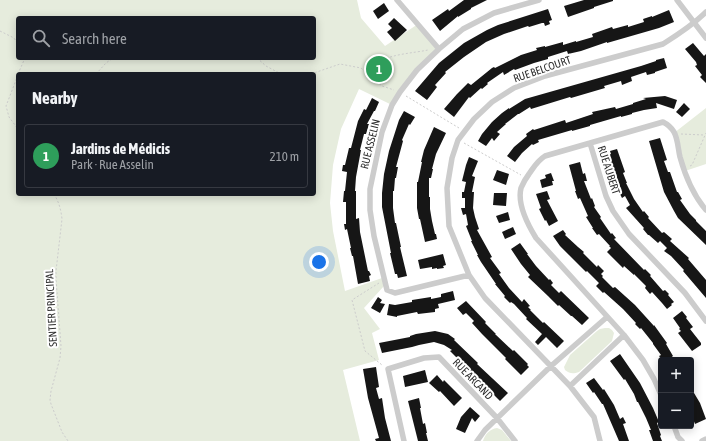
<!DOCTYPE html>
<meta charset="utf-8">
<style>
body{margin:0;font-family:"Asap Condensed",sans-serif;background:#20242c;color:#f1f3f6}
.controls{position:absolute;right:12px;bottom:12px;display:grid;overflow:hidden;border-radius:4px;box-shadow:0 2px 10px #0003}
.controls button{width:36px;height:36px;display:grid;place-items:center;padding:0;border:0;border-bottom:1px solid #363941;background:#171b24;color:#f1f3f6;font:20px sans-serif}
.you{position:absolute;left:319px;top:262px;width:14px;height:14px;margin:-10px;border:3px solid #fff;border-radius:50%;background:#1a73e8;box-shadow:0 0 0 6px #1a73e833}
.badge{display:grid;place-items:center;width:26px;height:26px;border-radius:50%;background:#e1354a;color:#fff;font-size:13px;font-weight:700}
.pin{position:absolute;translate:-50% -50%;border:2px solid #fff;box-shadow:0 1px 4px #0006}
.list{margin:0;padding:0;list-style:none}
h2{display:flex;justify-content:space-between;align-items:center;height:52px;margin:0;padding:0 16px;font-size:17px}
h2 small{font-size:13px;font-weight:400;color:#9ea1a6}
.list li{display:grid;grid-template-columns:26px 1fr auto;gap:12px;align-items:center;box-sizing:border-box;height:64px;margin:0 8px 8px;padding:0 8px;border:1px solid #363941;border-radius:4px}
.list b{display:block;font-size:15px;white-space:nowrap}
.list p{margin:0;font-size:13px;white-space:nowrap;color:#9ea1a6}
.list em{font-size:13px;font-style:normal;color:#9ea1a6}
.icon{flex:none;width:22px;height:22px;fill:none;stroke:currentColor;stroke-width:2;stroke-linecap:round;stroke-linejoin:round}
.map{position:relative;flex:none;width:706px;height:441px;overflow:hidden}
.search{position:absolute;background:#171b24;box-shadow:0 2px 10px #0003;left:16px;top:16px;width:300px;height:44px;display:flex;align-items:center;gap:10px;box-sizing:border-box;padding:0 14px;border-radius:4px;color:#9ea1a6;font-size:15px}
.panel{position:absolute;background:#171b24;box-shadow:0 2px 10px #0003;left:16px;top:72px;width:300px;height:124px;border-radius:4px}
.map>svg:first-child{display:block}
.green{fill:#e6ecdd;fill-rule:evenodd}
.building{fill:#161616}
.lines{fill:none;stroke-linecap:round;stroke-linejoin:round}
.path{stroke:#ccc;stroke-width:1;stroke-dasharray:2 2;stroke-linecap:butt}
.minor{stroke:#ccc;stroke-width:5.5}
.labels{text-anchor:middle;dominant-baseline:central;stroke-width:4;stroke-linejoin:round;paint-order:stroke}
.street-label{font-size:11px;fill:#2f2f2f;stroke:#fff}
</style>
<div class="map">
<svg width="706" height="441" viewBox="0 0 706 441">
<rect width="100%" height="100%" fill="#fff"/>
<path class="green" d="M0,0H357L361,18L385,46L418,24L439,49L417,70L392,105L359,89L341,129L333,165L330,203L333,231L345,291L382,278L384,286L364,308L380,329L372,333L379,360L343,370L360,441H0ZM18,18H314V58H18ZM18,74H314V194H18Z
M706,108V164L685,171L674,133Z
M605,328H609L612,330L614,333L612,341L579,372C573,374 570,374 565,370L564,367L570,355L597,331L600,329Z
M497,428L502,430L511,441H483C485,434 490,429 497,428Z"/>
<path class="building" d="M464,0H487L471,8V9L458,17V16L440,31L432,20L448,9L449,11Z
M584,0H613V1L594,7V8L568,17L564,6Z
M384,3L389,11L378,19L373,11Z
M548,9L552,20L549,21L550,24L545,26L544,23H542L529,27L528,26L504,34L486,42L464,57L445,72L446,73L435,85L437,87L427,100L415,91L439,63L464,43L487,30L498,25Z
M669,10L674,22L659,28L607,43V42L581,51L568,54L567,51L548,57V59L534,63L515,70L514,69L504,75L503,72L487,83L488,84L482,89L481,88L470,98L469,97L454,117L444,109L457,94L468,83L471,85L492,68L494,67L495,68L521,55L537,50L536,48L545,46V47L563,42V45L576,41V42L593,37L592,34L612,27L613,29L628,25V27L644,22L643,19L652,16V17Z
M394,18L407,30L395,41L387,32L392,28L388,24Z
M693,43L704,56L706,54V83L700,77L702,75L695,66L697,65L696,62L685,49Z
M664,58L667,68L655,72V73L647,75L646,72L631,77L632,81L622,85L621,81L604,86L605,88L571,98L570,97L531,109L530,107L519,114H518L505,124H506L497,132L500,134L494,141L492,138L486,146L478,141L482,134L492,122L502,113L509,108V109L525,99L641,66L656,61V60Z
M665,96L677,100L674,109L656,103L657,108L644,110L632,113V114L621,117V116L590,125V126L572,131V130L538,140L539,142L533,145L532,144L522,153L515,162L507,156L514,147L527,136L526,134L533,129L534,130L565,120L566,123L593,114L592,112L615,107L616,109L633,104V103L646,99L643,98Z
M372,98L379,102L375,111H374L367,124H369L366,134H364L360,150H361L356,177L355,191H356V219L359,218L360,232L368,271H369L371,275L369,276L370,281L358,284L353,256H352L350,248H351L347,229L345,230L344,224H346V202H343L344,191H345L347,172L342,171L343,165H345L349,148H351L358,121L364,109L366,110Z
M684,103L690,109L682,117L676,112Z
M404,111L415,117L410,125L409,124L402,140L403,141L396,167H398L396,178H395L394,191H393V208L395,223H396L401,247H400L407,276L398,278L397,274H395L390,253H391L382,207V193L384,174L389,151L399,120Z
M434,127L446,133L436,154L432,169H433L431,178H429V197H430V209L432,221L435,234H436L437,239L425,242L420,219H419L417,208V182H418L422,162H421L424,150Z
M660,138L667,160L664,161L668,172H670L677,192H678L682,199L680,200L690,214L696,220V221L706,231V245L678,218L674,211L664,192L649,141Z
M617,149L625,172L623,173L627,183H626L634,199L643,212L644,211L649,217L648,218L662,233L664,232L672,239L670,241L689,258L688,259L706,280V298L683,271L684,270L671,256L664,251L667,248L660,241L658,243L649,235H648L643,229L644,228L626,208L630,205L625,196L622,198L620,194L614,179H616L607,155L611,154L610,151Z
M469,157L478,161L472,176L475,177L472,192H474L473,208L475,217L479,229L477,230L492,257L490,258L501,273L499,274L509,288L522,302L524,299L530,306L528,307L531,310H530L543,323L544,322L564,341L557,348L546,337L538,345L535,342L542,334L526,319L527,318L514,304L511,302L510,303L504,297L505,296L495,284H496L481,262L477,255H478L471,241H472L466,226L468,225L466,214L463,215L461,208H465V198H462V192H464L466,182L462,181L466,165Z
M580,162L583,174L585,173L587,181H584L591,199L592,198L595,206L594,207L601,217L600,218L611,234L612,233L616,238L614,239L644,270L645,269L651,275L650,276L663,291L665,290L669,294L668,295L674,302L671,304L672,305L667,309L662,303L652,292L650,294L645,288L646,286L634,274V275L624,266L623,268L607,252L611,248L609,246H610L599,234L597,235L592,228H593L586,217L588,216L580,198L578,199L575,191H576L569,165Z
M497,170L509,174L506,185L493,180Z
M551,173L554,181H552L553,185L542,188L540,180L546,178L545,175Z
M547,191L550,199L547,200L558,221L549,226L546,220L545,221L539,209L541,208L536,194Z
M494,193H507L506,206L493,205Z
M508,212L510,220L499,223L496,216Z
M513,227L516,234L505,239L502,232Z
M563,230L566,234L565,235L578,247L584,252L583,253L597,267L598,265L604,271L601,274L603,276L602,277L613,288L615,287L635,305L654,326V325L667,343L666,344L673,356L668,360H662L659,356L661,355L653,344V343L641,328L640,329L635,324L636,323L623,309L604,292L603,293L596,286L599,283L587,271L586,272L560,246L553,236Z
M520,243L528,254H527L536,266L549,280L550,279L553,283L551,285L559,293L561,291L589,318L582,325L572,316H571L559,305L558,306L548,296L528,277L530,275L521,264L511,249Z
M443,254L446,265L443,266L444,268L437,269V268L432,269V267L420,269L418,260Z
M453,291L455,300L438,304L439,308L435,309V312L418,314L417,312L397,316V317L387,315L389,304L395,305L412,302V300L431,297V299L441,297V294Z
M378,297L382,300L380,303L385,304L380,313L371,308Z
M466,301L486,322L485,323L496,334H495L513,351L514,350L528,364L527,365L529,367L521,375L505,359L506,358L482,334L472,323L474,321L466,313L463,315L457,308Z
M682,311L687,317L686,318L693,327L690,329L701,343V345L692,351L678,333L681,331L679,329L680,328L673,318Z
M435,331L448,334L455,339L454,340L478,363L477,364L508,393L500,401L450,351L452,350L444,345L434,342L419,345L412,347L382,353L379,343L410,337V336L416,334Z
M620,354L640,383L653,408L659,422L657,423L661,435L660,436L662,441H653L649,430H651L646,418L638,402H637L634,394L625,379L624,380L610,361Z
M376,367L379,387L376,388L379,399L382,398L385,418L391,441H376L375,439L379,438L368,398L363,369Z
M425,370L428,382L405,387L403,376Z
M437,375L443,382L444,380L462,398L454,406L440,391L439,392L429,383Z
M594,378L603,390L604,389L614,405L620,419L623,417L626,423L623,424L629,441H619L603,404H602L594,392L593,393L586,383Z
M691,388L700,403L706,419L695,424L691,414Z
M419,398L421,408H420L423,424L425,423L427,433H426L428,441H418L408,401Z
M470,407L480,416L475,422L472,418L465,433L456,429L461,417Z"/>
<g class="lines">
<path class="path" d="M0,31L14,38L18,44
M257,58L266,66L281,74
M18,74L25,58
M96,74L106,63L113,58
M311,74L340,64L361,68L382,86L394,90
M369,74C372,70 375,64 379,62C391,54 414,53 428,50
M18,75L6,106L9,117L18,129
M406,96L459,128
M681,134L704,135
M464,143L521,175
M690,166L692,165L706,133
M54,194C59,202 61,210 62,219L56,271V279L61,346L60,358L51,391L50,400L51,404L62,432L68,441
M379,283L352,300L365,351L382,365"/>
<path class="minor" d="M397,0L439,49
M677,0L706,38
M590,143L606,196L613,211L629,234L685,293L706,321
M469,275L395,293L387,290L374,236L370,210V189L382,132L392,105L400,92L417,70L439,49L463,29L494,13L539,0
M570,386L624,335
M661,395L654,379L643,360L624,335L536,238C528,225 517,204 521,188C523,183 526,178 529,174C534,167 537,161 545,156L663,122C667,124 671,127 674,132C678,139 678,149 680,157C685,175 694,196 706,210
M674,426L678,437L682,441
M404,441L388,369L424,358L439,357L497,418L515,441
M477,441L485,430L551,366L607,317
M600,441L594,417L570,386L485,298L469,275L449,226L447,188L452,158L458,140L474,119L492,102L514,88L545,76L663,44C679,34 693,25 706,12
M702,441L706,439"/>
</g>
<g class="labels">
<g class="street-label">
<text transform="translate(542 69) rotate(-19)">RUE BELCOURT</text>
<text transform="translate(370 144) rotate(-76)">RUE ASSELIN</text>
<text transform="translate(609 170) rotate(72)">RUE AUBERT</text>
<text transform="translate(51 308) rotate(-93)">SENTIER PRINCIPAL</text>
<text transform="translate(473 379) rotate(46)">RUE ARCAND</text>
</g>
</g>
</svg>
<div class="controls">
<button>+</button>
<button>−</button>
</div>
<div class="you"></div>
<div class="pin badge" style="left:379px;top:69px;background:#2e9e5b">1</div>
<div class="search"><svg class="icon" aria-label="search" viewBox="0 0 24 24"><circle cx="10" cy="10" r="6"/><path d="M15 15l6 6"/></svg>Search here</div>
<section class="panel">
<h2>Nearby<small></small></h2>
<ul class="list">
<li><span class="badge" style="background:#2e9e5b">1</span><div><b>Jardins de Médicis</b><p>Park · Rue Asselin</p></div><em>210 m</em></li>
</ul>
</section>
</div>
